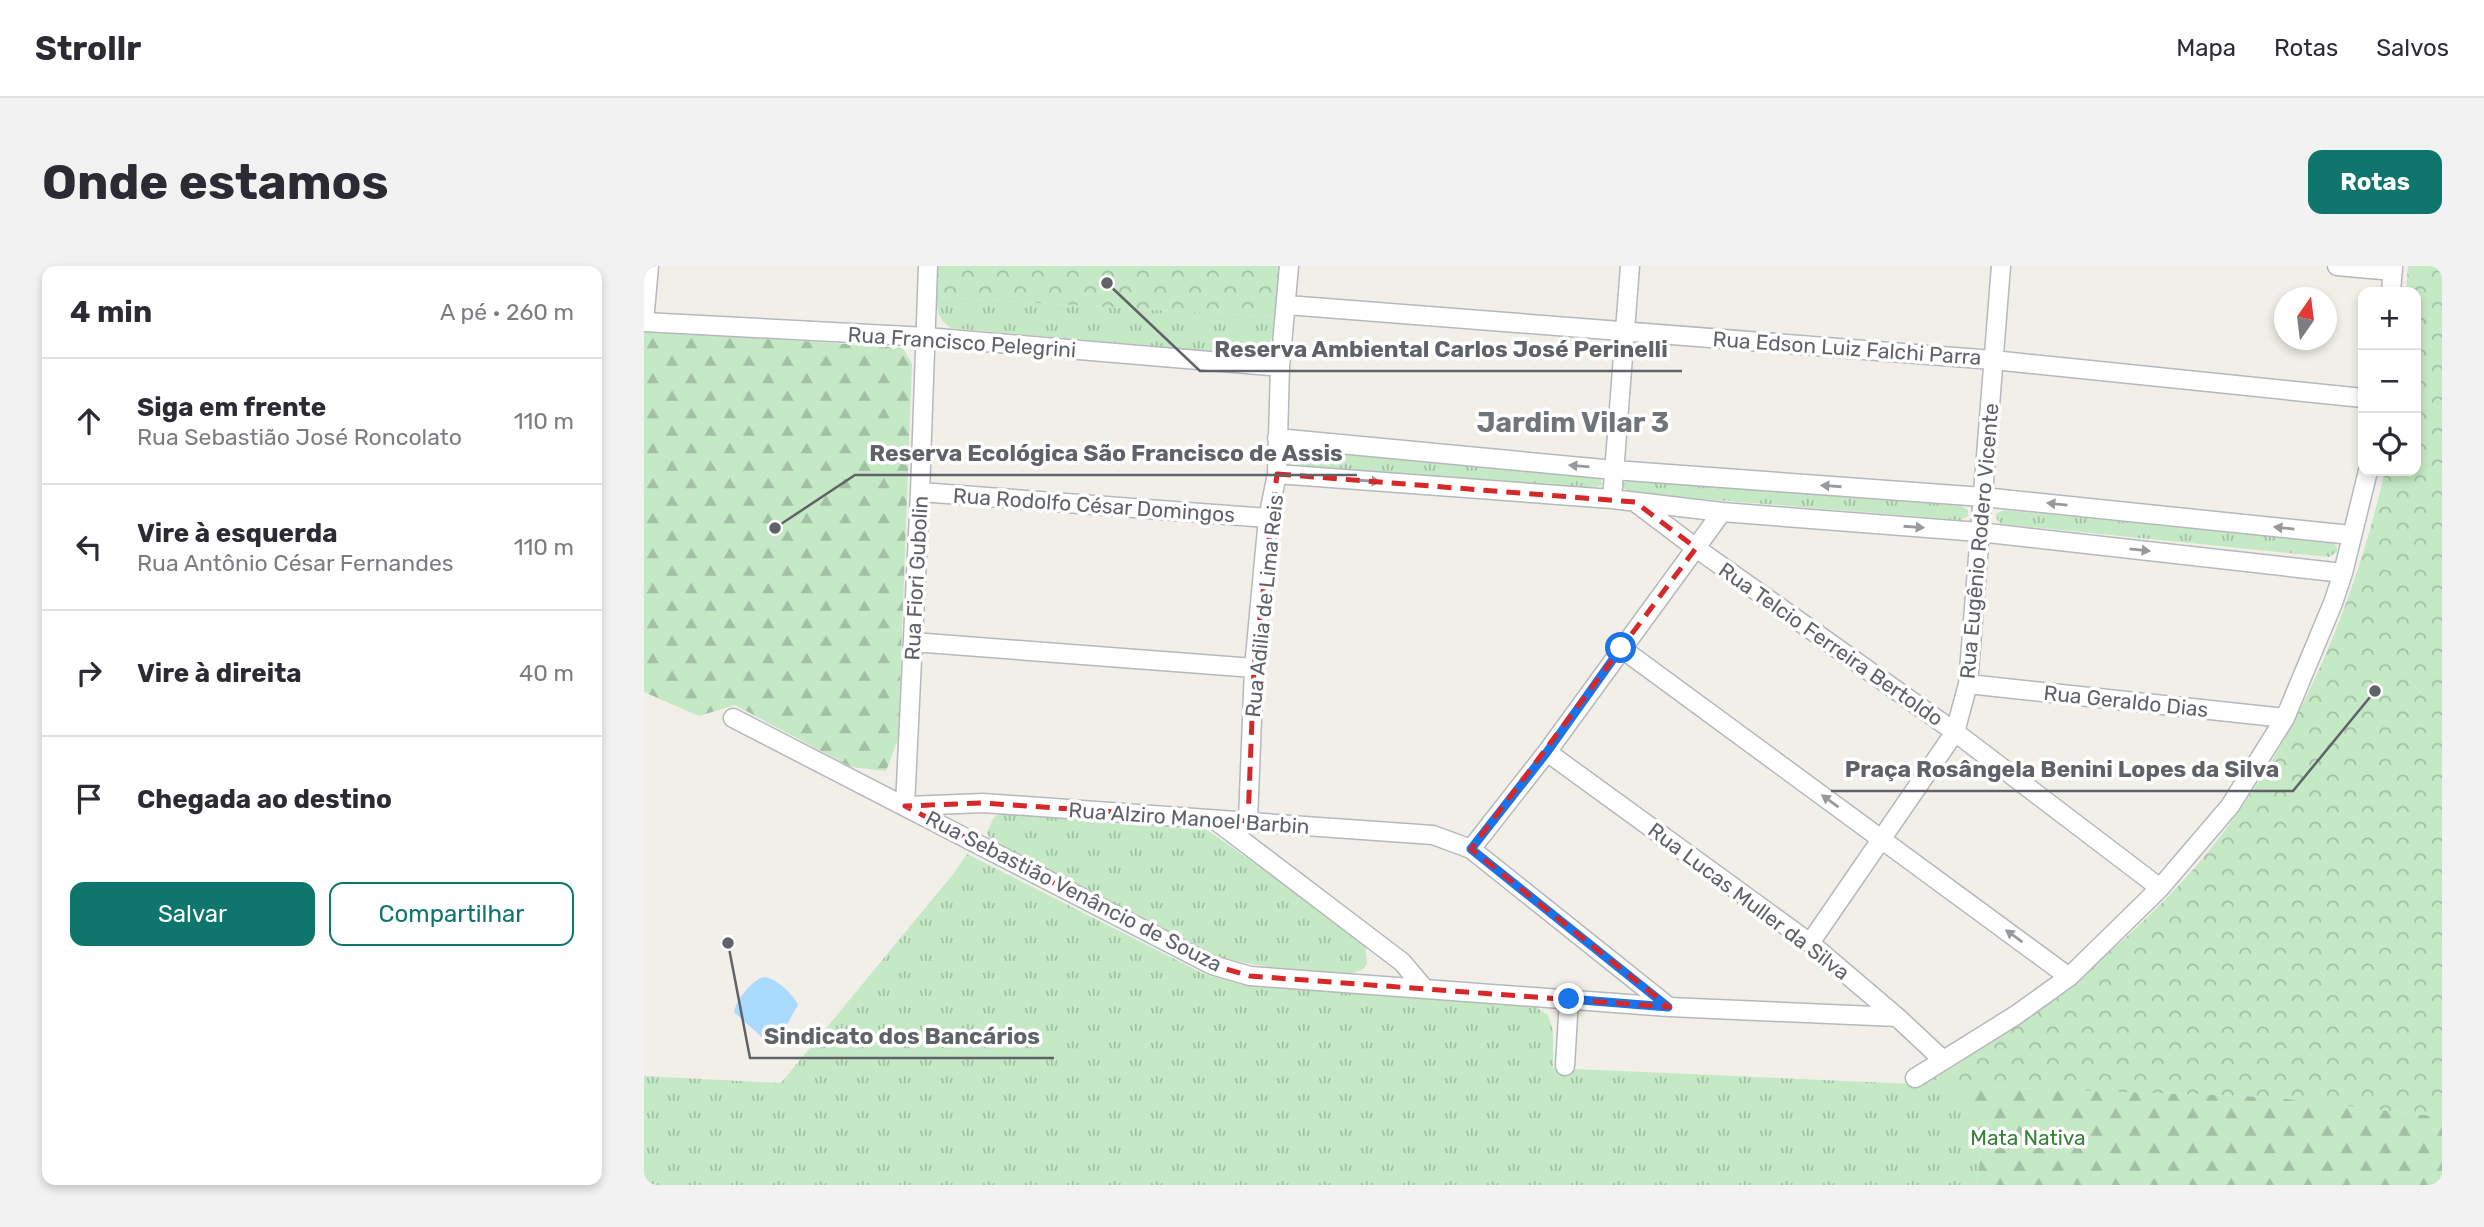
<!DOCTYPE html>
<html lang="pt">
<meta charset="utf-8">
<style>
body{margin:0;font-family:Rubik,sans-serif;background:#f2f2f3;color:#2b2b33}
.controls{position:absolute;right:21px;top:21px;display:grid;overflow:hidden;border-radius:14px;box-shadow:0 4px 10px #0003}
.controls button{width:63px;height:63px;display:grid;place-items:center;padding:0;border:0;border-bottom:2px solid #e1e1e2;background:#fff;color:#2b2b33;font:35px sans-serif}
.compass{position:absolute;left:1630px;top:21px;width:63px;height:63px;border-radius:50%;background:#fff;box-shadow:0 4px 10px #0003;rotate:14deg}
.stop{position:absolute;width:21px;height:21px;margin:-16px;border:5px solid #1a73e8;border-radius:50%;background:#fff}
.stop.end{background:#1a73e8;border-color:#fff;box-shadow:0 2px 7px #0008}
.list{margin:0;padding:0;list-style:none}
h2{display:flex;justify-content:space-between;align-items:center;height:91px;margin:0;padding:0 28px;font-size:30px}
h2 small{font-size:23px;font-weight:400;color:#7c7c81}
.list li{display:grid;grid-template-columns:46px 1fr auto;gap:21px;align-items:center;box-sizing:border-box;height:126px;padding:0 28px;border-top:2px solid #e1e1e2}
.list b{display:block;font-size:26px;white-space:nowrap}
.list p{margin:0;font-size:23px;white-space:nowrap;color:#7c7c81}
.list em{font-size:23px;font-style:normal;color:#7c7c81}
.actions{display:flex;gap:14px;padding:21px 28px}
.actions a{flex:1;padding:16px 0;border:2px solid #0f766e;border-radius:14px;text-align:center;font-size:24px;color:#0f766e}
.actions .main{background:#0f766e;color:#fff}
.icon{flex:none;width:38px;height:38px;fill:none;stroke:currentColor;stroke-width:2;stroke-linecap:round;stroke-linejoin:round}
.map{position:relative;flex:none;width:1798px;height:919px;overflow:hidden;border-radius:14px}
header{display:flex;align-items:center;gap:42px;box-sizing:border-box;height:98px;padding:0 35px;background:#fff;border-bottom:2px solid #e1e1e2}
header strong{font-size:33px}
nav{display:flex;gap:38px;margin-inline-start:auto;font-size:24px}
.intro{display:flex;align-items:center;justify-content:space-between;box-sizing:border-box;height:168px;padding:0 42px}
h1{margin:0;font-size:49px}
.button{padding:18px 32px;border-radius:14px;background:#0f766e;color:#fff;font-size:24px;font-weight:700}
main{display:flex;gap:42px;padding:0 42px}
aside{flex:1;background:#fff;border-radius:14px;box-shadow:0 4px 10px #0003}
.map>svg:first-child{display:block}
.grass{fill:url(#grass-tufts)}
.forest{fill:url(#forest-firs)}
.park{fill:url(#park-crowns)}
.water{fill:#aadaff}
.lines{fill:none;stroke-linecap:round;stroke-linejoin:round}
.minor-casing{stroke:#b5b8bc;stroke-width:21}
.minor{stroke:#fff;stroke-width:18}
.oneway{fill:#979a9d}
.route{stroke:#1a73e8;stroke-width:9}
.marked{fill:none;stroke:#d62828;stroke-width:5;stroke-dasharray:14 9;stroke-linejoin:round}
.labels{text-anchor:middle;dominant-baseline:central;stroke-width:7;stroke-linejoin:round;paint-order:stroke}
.street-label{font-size:21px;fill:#5f6368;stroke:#fff}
.park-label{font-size:21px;fill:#348238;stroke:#fff}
.district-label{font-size:28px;font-weight:bold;fill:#70757a;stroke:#fff}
.leader{fill:none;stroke:#5f6368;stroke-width:2.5}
.callout-dot{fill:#5f6368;stroke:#fff;stroke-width:2.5}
.callout-label{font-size:23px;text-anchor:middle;font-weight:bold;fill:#5f6368;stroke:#fff;stroke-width:7;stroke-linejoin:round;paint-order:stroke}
</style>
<header>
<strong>Strollr</strong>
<nav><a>Mapa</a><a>Rotas</a><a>Salvos</a></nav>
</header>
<div class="intro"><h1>Onde estamos</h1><a class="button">Rotas</a></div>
<main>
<aside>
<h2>4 min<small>A pé · 260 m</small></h2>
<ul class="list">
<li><svg class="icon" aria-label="ahead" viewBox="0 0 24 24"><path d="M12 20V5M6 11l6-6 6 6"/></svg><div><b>Siga em frente</b><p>Rua Sebastião José Roncolato</p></div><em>110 m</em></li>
<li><svg class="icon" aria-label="left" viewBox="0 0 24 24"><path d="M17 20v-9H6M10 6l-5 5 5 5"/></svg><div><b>Vire à esquerda</b><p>Rua Antônio César Fernandes</p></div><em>110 m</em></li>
<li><svg class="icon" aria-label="right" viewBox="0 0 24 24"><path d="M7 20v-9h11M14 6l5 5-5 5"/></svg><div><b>Vire à direita</b></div><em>40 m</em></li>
<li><svg class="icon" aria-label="arrive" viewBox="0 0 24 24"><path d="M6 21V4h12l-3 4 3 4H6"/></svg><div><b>Chegada ao destino</b></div></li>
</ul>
<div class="actions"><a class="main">Salvar</a><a>Compartilhar</a></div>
</aside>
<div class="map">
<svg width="1798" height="919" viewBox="0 0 1798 919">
<defs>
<pattern id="grass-tufts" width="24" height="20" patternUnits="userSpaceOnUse" patternTransform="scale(1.75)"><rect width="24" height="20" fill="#c5e8c5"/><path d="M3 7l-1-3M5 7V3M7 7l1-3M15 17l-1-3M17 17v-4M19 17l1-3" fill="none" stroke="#a3c0a4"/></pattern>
<pattern id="forest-firs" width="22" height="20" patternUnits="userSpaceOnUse" patternTransform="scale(1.75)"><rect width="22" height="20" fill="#c5e8c5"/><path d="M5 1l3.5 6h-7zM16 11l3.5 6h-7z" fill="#a3c0a4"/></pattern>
<pattern id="park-crowns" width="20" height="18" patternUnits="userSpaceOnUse" patternTransform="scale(1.75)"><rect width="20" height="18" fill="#c5e8c5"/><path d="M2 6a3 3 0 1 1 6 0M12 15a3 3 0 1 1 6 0" fill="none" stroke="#a3c0a4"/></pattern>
</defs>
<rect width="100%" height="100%" fill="#f1efe8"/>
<path class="grass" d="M292,31L631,51C629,72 629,80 608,89L307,62C294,53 293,46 292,31Z
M651,185L947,207L956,212L958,219L944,224L652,199L647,192Z
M988,211L1317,240L1324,244V250L1317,254L986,227L980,222L979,218Z
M1360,244L1685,276L1691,278L1693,282V286L1685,291L1357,258L1353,254L1352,248Z
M360,547L543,560L562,563L708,667L721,679L723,698L718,704L705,708C653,704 601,702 552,683L356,583L347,575L343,567L350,551Z
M323,588L560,708L585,715L890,740L904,749L909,766V802L1315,820L1337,888L1332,919H0V810L137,817L310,607Z"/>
<path class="forest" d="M0,64L259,82L268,98L254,473L242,505L207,501L91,439L55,450L0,426Z
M1315,820L1626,831L1798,851V919H1332L1337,888Z"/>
<path class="park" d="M292,0H634L635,4L631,51L292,31Z
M1764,0H1798V851L1626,831L1278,819C1316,799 1349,774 1384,749C1438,711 1491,667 1536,618C1641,505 1707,354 1741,205H1772V26H1762Z"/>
<path class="water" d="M120,711C132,712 149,728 154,739L137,769L129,775L121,774L90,746C92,734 108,714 120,711Z"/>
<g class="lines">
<defs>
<path id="minor" d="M1693,0L1749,5
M1747,26L1749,0
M643,39L1349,94L1719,132
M0,56L282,71L636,101
M0,56L5,0
M633,172L970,204L1339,231L1707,269
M633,208L968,233L1078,246L1335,266L1699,307
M276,226L624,252
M968,233L986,0
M991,236L1052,282L1311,466L1516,622
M269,376L610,402
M977,382L1425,711
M1324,418L1641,452
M89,452L568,699L606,710L1025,741L1253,751
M903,486L1166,677L1253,751L1299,794
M261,540L276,226L284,0
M264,540L339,537L789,569L827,583L1025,741
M571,554L758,696L780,722
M604,555L610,402L624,252L633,208L636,101L645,0
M827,583L903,486L1078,246
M1166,677L1311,466L1324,418L1357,0
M921,800L925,733
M1271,812L1372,749L1425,711L1516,622L1586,540L1641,452L1689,337L1699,307L1724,205"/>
</defs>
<use href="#minor" class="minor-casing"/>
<use href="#minor" class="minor"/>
</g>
<defs><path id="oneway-solid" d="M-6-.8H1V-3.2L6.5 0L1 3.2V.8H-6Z" transform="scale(1.75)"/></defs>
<g class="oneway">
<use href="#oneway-solid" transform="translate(935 200) rotate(-175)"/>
<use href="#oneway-solid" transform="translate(726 215) rotate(4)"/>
<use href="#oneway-solid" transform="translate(1187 220) rotate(-176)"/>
<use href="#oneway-solid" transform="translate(1413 238) rotate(-174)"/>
<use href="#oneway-solid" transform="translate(1270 261) rotate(4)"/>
<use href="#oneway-solid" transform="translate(1640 262) rotate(-174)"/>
<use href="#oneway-solid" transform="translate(1496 284) rotate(6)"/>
<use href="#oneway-solid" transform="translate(1186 535) rotate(-144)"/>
<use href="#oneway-solid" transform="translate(1370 670) rotate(-144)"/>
</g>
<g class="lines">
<path class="route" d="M925,733L1024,741L827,583L903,486L977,382"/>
</g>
<path class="marked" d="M633,208L991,236L1052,282L827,583L1025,741L606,710L568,699L261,540L339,537L604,555L610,402Z"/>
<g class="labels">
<g class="street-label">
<text transform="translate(318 76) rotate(4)">Rua Francisco Pelegrini</text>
<text transform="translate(1203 82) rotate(4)">Rua Edson Luiz Falchi Parra</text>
<text transform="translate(450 239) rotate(4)">Rua Rodolfo César Domingos</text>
<text transform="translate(1335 275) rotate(-85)">Rua Eugênio Rodero Vicente</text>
<text transform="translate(272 312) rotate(-87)">Rua Fiori Gubolin</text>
<text transform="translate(620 340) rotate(-84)">Rua Adilia de Lima Reis</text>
<text transform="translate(1187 378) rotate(35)">Rua Telcio Ferreira Bertoldo</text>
<text transform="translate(1482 435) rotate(6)">Rua Geraldo Dias</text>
<text transform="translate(545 552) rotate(4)">Rua Alziro Manoel Barbin</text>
<text transform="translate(430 625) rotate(27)">Rua Sebastião Venâncio de Souza</text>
<text transform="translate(1105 635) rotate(37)">Rua Lucas Muller da Silva</text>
</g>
<g class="park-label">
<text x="1384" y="871">Mata Nativa</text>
</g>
<g class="district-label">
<text x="929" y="156">Jardim Vilar 3</text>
</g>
</g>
<path class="leader" d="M463 17L556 105H1038M131 262L211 209H713M1731 425L1649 525H1187M84 677L106 792H410"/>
<g class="callout-dot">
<circle cx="463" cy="17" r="7"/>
<circle cx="131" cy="262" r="7"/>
<circle cx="1731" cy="425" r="7"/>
<circle cx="84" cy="677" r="7"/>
</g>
<g class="callout-label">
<text x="797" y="91">Reserva Ambiental Carlos José Perinelli</text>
<text x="462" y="195">Reserva Ecológica São Francisco de Assis</text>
<text x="1418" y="511">Praça Rosângela Benini Lopes da Silva</text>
<text x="258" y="778">Sindicato dos Bancários</text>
</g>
</svg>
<div class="controls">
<button>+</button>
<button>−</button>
<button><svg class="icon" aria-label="locate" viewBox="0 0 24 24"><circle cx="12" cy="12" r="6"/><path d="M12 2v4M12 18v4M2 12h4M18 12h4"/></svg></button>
</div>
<svg class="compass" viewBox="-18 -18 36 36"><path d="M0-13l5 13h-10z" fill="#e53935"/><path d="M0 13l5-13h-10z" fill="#7c7c81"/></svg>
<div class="stop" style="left:977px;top:382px"></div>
<div class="stop end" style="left:925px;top:733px"></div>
</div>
</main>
